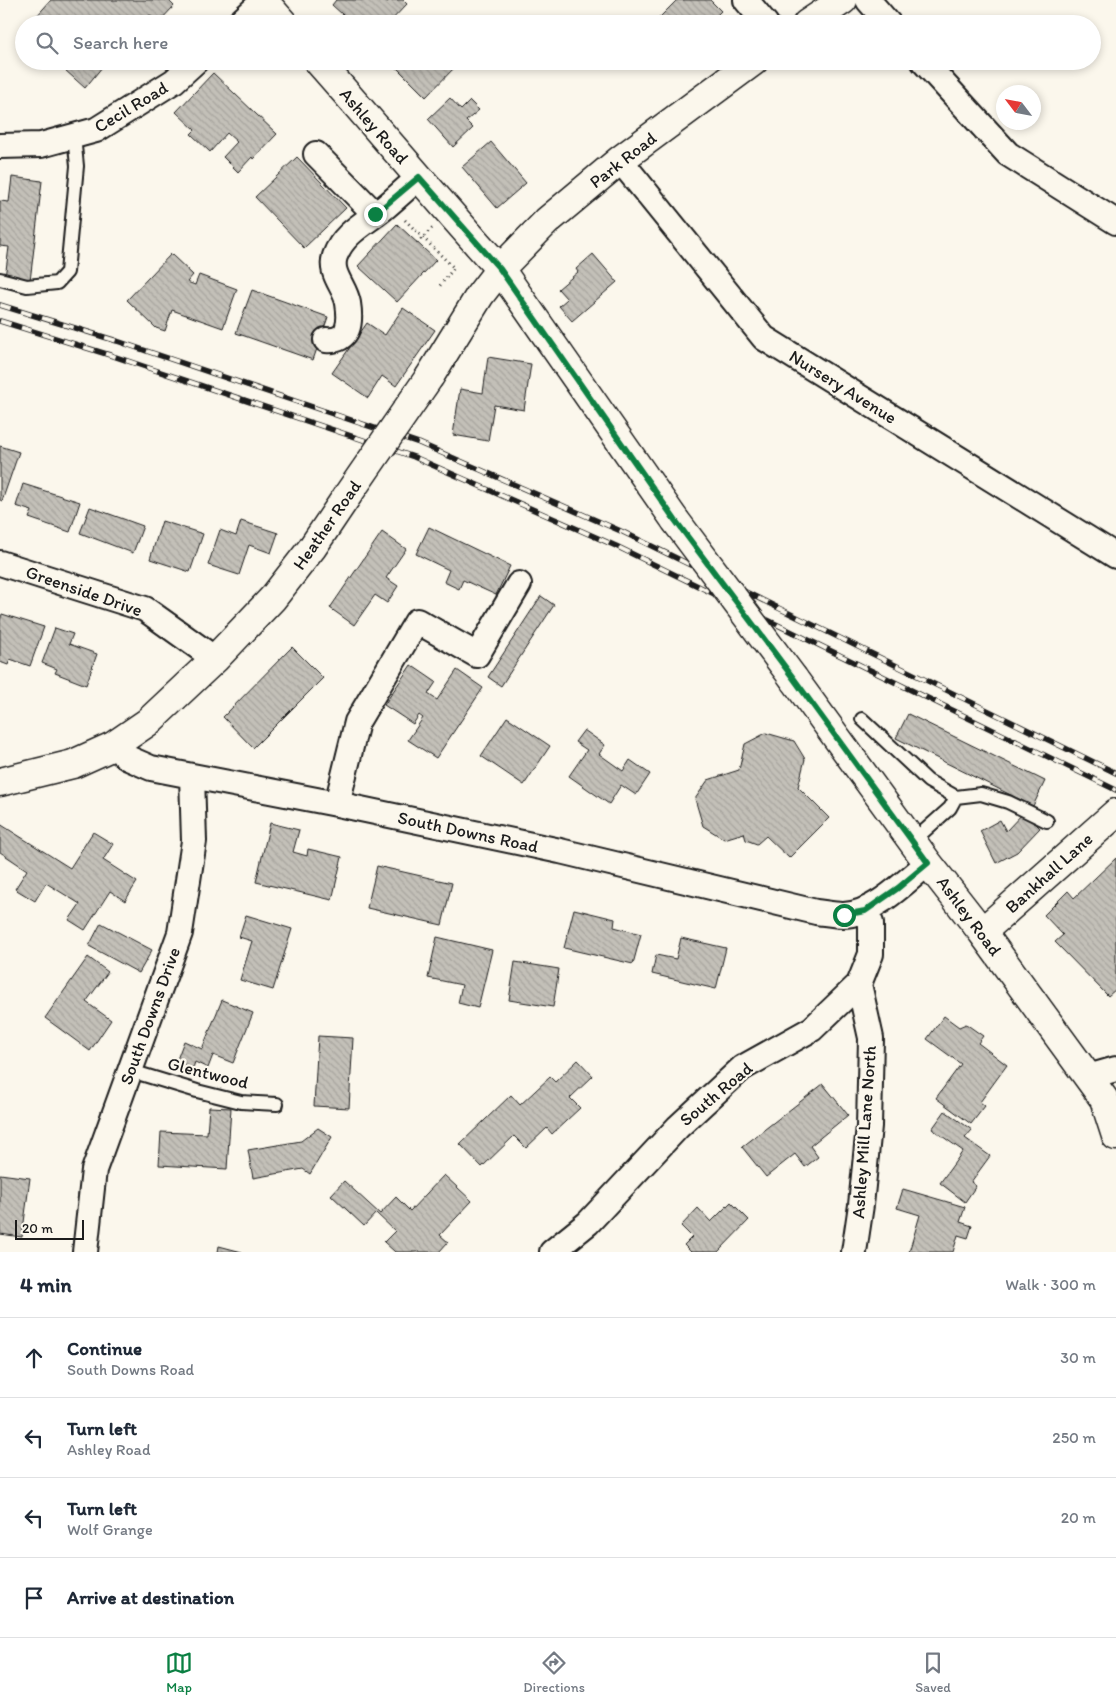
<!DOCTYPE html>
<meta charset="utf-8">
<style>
body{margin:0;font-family:Itim,sans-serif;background:#f6f6f7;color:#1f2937}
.compass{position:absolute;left:996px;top:85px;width:45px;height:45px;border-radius:50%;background:#fff;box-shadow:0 2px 8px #0003;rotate:302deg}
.scale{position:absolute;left:15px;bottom:12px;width:69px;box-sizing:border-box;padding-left:5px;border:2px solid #1c1c1c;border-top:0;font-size:14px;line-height:18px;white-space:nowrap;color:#1c1c1c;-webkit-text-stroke:4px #fbf7ec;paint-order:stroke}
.stop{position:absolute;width:15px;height:15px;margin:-11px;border:4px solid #0b8043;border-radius:50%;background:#fff}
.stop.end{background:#0b8043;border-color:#fff;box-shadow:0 1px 5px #0008}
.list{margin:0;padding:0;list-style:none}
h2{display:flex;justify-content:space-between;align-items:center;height:65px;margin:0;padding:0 20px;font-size:21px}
h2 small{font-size:16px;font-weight:400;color:#747a83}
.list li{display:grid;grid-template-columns:32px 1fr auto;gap:15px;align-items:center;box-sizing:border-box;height:80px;padding:0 20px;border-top:1px solid #e0e1e3}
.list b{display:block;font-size:19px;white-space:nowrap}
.list p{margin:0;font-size:16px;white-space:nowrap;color:#747a83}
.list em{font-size:16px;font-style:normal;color:#747a83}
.icon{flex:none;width:28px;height:28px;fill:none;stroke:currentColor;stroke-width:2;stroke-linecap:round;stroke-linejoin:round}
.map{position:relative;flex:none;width:1116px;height:1252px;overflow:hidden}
.search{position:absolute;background:#fff;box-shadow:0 2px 8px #0003;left:15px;right:15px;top:15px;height:55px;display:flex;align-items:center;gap:12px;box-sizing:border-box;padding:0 18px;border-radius:28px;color:#747a83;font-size:19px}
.sheet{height:385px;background:#fff}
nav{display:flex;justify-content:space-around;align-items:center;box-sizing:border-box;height:70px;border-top:1px solid #e0e1e3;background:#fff;font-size:14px;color:#747a83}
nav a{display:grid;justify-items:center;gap:2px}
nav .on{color:#0b8043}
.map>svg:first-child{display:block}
.building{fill:url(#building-back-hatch);stroke:#1c1c1c}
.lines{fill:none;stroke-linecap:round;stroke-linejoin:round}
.service-casing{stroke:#1c1c1c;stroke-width:16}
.minor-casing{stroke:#1c1c1c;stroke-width:28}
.tertiary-casing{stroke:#1c1c1c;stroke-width:31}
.secondary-casing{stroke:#1c1c1c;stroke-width:31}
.path{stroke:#1c1c1c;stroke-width:3;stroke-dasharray:1 4;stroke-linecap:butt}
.service{stroke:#fbf7ec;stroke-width:12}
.minor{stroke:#fbf7ec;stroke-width:24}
.tertiary{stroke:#fbf7ec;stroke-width:28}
.secondary{stroke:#fbf7ec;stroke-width:28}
.rail-casing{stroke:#1c1c1c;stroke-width:5.5}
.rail{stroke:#fbf7ec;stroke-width:4;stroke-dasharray:11;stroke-linecap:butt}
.tertiary-bridge-casing{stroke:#1c1c1c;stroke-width:31;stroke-linecap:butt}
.secondary-bridge-casing{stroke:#1c1c1c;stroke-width:31;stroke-linecap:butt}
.tertiary-bridge{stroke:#fbf7ec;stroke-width:28}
.secondary-bridge{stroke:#fbf7ec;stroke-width:28}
.route{stroke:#0b8043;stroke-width:6}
.labels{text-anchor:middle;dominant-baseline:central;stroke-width:4.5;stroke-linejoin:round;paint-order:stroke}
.street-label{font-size:18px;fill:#1c1c1c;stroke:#fbf7ec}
</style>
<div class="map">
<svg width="1116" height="1252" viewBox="0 0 1116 1252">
<defs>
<pattern id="building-back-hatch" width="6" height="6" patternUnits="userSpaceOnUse" patternTransform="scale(1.25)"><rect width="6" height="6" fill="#c3c0b8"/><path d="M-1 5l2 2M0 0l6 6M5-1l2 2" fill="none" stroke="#a7a49e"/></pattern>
</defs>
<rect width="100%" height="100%" fill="#fbf7ec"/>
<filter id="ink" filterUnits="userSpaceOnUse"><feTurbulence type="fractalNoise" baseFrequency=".02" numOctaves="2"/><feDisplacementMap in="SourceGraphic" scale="10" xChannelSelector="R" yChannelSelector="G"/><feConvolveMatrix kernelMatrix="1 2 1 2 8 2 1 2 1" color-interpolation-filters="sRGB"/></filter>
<g filter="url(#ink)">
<path class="building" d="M51,0H168L174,6L158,23L150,15L141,24H42L35,18Z
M336,0H385L387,2L390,0H403L407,4L388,24H377L371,19L367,24H353L332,5Z
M677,0H710L721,11L708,24H659L656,21Z
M55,61H107L85,88Z
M403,61H451L456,66L426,97L397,68Z
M213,73L277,134L253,159L252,157L238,172L223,157L237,142L227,133L210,152L191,134L195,130L176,112Z
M450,98L461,110L470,101L479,110L466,121L473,128L453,147L428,119Z
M491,142L526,183L497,208L462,167Z
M297,157L346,208L304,248L255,197Z
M12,177L42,181L30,281L5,278L9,247L0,246V201L9,202Z
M397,224L436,260L397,302L358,266Z
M171,254L193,275L187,282L195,285L199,275L237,289L223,328L172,310L165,331L156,328L127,300Z
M593,254L617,282L572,321L559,306L567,299L558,289L578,272L576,269Z
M252,290L328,317L313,360L236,333Z
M403,308L435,330L396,386L382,376L368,398L332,373L367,323L385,335Z
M488,357L531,364L524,410L494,405L488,441L453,435L460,389L483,393Z
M0,446L19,452L2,501L0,500Z
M23,484L80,502L70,532L29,518L32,511L16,506Z
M90,507L143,526L133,553L80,533Z
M162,521L203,534L190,572L150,559Z
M241,521L278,533L271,553L249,545L239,575L208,565L220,530L236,536Z
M429,527L510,566L496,595L463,580L459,589L444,582L449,570L416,554Z
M382,532L406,549L386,578L398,586L387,603L375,595L354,625L330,608Z
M541,596L554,605L501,686L488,677Z
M2,614L44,627L30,666L10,659L8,665L0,662V621Z
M55,628L73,634L69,644L97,654L86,685L55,673L57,669L42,663Z
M292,647L323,678L253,748L223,717Z
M411,665L436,682L428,694L437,700L457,670L483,688L436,758L408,740L423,718L419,715L413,724L384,705Z
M908,714L1045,781L1033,806L896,738Z
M507,717L550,746L524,785L481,756Z
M584,730L605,745L599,754L623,771L630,760L650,774L636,795L621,785L609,804L569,776L587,750L575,742Z
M766,733L794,741L805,759L798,787L829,818L789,858L766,836L757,844L746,840L744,833L724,839L703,826L695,799L708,780L739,770L745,744Z
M1024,812L1040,828L1017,852L996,863L980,831L1000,820L1006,831Z
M270,823L299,830L293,852L307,856L308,849L342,857L332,900L256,882Z
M0,824L70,868L93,832L113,844L103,860L137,882L125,901L110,891L85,930L69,920L80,904L46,883L35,901L15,889L27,870L0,852Z
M1116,858V989L1108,996L1055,942L1063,935L1044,915L1068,891L1074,898Z
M377,866L452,883L442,925L367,908Z
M574,909L615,919L614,927L641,934L633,964L564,948Z
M246,915L292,929L273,990L240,980L252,941L239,937Z
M101,923L152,950L139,973L89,946Z
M437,937L492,950L478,1008L458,1003L462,985L428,978Z
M681,938L726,948L716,989L652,974L656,955L676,959Z
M88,957L108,972L86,1002L111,1020L90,1051L45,1018Z
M515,962L559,969L553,1007L509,1000Z
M222,1000L253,1013L233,1063L213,1055L208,1068L195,1062L193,1068L176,1062L184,1041L202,1049Z
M944,1016L959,1027L966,1024L983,1036L978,1043L1007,1065L980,1102L985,1106L971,1124L936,1098L961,1064L927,1039Z
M318,1036L353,1038L349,1108L314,1106Z
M578,1060L593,1076L570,1098L580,1108L552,1134L547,1128L526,1148L514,1136L482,1167L460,1144L511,1095L520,1105L550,1077L555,1082Z
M823,1084L848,1115L810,1146L818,1157L805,1167L795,1154L766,1177L742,1147Z
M209,1107L231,1108L227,1169L159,1165L161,1132L207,1134Z
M945,1111L972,1130L965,1138L990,1156L971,1182L976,1186L965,1202L940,1183L963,1151L932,1129Z
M318,1128L332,1137L310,1174L303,1169L253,1178L248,1150L301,1141Z
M0,1174L30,1178L22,1237L0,1234Z
M444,1175L472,1201L440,1235L448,1242L439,1252H395L384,1242L395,1231L376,1213L364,1226L331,1195L344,1181L380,1214L396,1197L410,1211Z
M903,1189L965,1207L960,1222L972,1226L968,1238L958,1235L953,1252H909L920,1215L897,1208Z
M731,1202L749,1220L718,1252H691L684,1245L692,1237L681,1226L698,1208L711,1222Z
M219,1246L242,1252H218Z"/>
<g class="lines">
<defs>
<path id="service" d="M0,279L27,286L57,283L67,272L77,166L74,136
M862,719L928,781L956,797L981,794L1008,802L1047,821
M912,842L950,808L956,797
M131,1071L197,1091L241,1102L277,1104"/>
<path id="minor" d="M746,0L766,24
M868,0L889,24
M238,24L263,1
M923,61L1008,154L1116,222
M0,146L41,145L96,130L174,81L196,61
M316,154L375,214
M620,160L764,338L1116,556
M326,340C350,342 351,322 348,303C345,286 329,274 335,256C343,233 367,222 384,208C396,198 407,188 419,177
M0,563L145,609L215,659
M113,746L128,758L151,768L337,804L560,851L816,912C825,913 834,915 843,915C873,915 906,881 928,863
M337,804L357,722L417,621L477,655L519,584
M1088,1077L1116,1069
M85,1252L94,1170L180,933L194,841L192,776
M552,1252L588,1223L678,1127L742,1068L812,1029L859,984L871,954V923L865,911
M854,1252L861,1205L869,1126L871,1038L859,984"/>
<path id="tertiary" d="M500,269L675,520
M794,679L928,863L982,932L1104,1099L1116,1136
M982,932L1116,813"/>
<path id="secondary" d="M263,0L284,24
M807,24L843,0
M318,61C379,130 438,201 500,269
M430,376L480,295L500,269L547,221L620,160L754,61
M0,782L73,764L113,746L148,722L215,659L273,598L312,548L347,496"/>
</defs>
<use href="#service" class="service-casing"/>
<use href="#minor" class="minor-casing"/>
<use href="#tertiary" class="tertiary-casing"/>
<use href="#secondary" class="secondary-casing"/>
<path class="path" d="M405,220L454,268L438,288
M417,243L432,228"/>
<use href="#service" class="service"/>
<use href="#minor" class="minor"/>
<use href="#tertiary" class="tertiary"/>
<use href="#secondary" class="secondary"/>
<defs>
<path id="rail" d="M0,305L117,341L419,443L623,532L1116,773
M0,321L113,356L414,457L616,546L1116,790"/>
</defs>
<use href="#rail" class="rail-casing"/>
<use href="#rail" class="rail"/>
<defs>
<path id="tertiary-bridge" d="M675,520L794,679"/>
<path id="secondary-bridge" d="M347,496L430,376"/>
</defs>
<use href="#tertiary-bridge" class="tertiary-bridge-casing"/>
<use href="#secondary-bridge" class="secondary-bridge-casing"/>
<use href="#tertiary-bridge" class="tertiary-bridge"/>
<use href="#secondary-bridge" class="secondary-bridge"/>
</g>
</g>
<g class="lines" filter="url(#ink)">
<path class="route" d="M375,214L419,177L500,269L675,520L794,679L928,863L898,888L865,911L844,915"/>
</g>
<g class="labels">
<g class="street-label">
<text transform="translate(131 107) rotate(-31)">Cecil Road</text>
<text transform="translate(374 126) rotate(49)">Ashley Road</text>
<text transform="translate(623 160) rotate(-38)">Park Road</text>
<text transform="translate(843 387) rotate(32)">Nursery Avenue</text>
<text transform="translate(327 525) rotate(-55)">Heather Road</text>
<text transform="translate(84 591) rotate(19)">Greenside Drive</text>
<text transform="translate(468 832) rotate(12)">South Downs Road</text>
<text transform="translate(1049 873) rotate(-42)">Bankhall Lane</text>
<text transform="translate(969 916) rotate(53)">Ashley Road</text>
<text transform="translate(150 1016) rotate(-70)">South Downs Drive</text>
<text transform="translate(208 1073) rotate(14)">Glentwood</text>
<text transform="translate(716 1094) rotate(-40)">South Road</text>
<text transform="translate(864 1132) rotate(-86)">Ashley Mill Lane North</text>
</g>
</g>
</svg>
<svg class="compass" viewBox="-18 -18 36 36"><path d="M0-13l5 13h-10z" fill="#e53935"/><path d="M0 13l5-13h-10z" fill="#747a83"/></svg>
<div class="scale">20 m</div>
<div class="stop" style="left:844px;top:915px"></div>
<div class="stop end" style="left:375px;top:214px"></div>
<div class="search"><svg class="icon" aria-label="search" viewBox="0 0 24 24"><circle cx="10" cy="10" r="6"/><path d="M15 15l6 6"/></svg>Search here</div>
</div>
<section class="sheet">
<h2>4 min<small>Walk · 300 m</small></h2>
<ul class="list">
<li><svg class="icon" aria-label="ahead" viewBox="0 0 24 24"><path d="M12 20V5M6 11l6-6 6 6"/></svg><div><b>Continue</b><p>South Downs Road</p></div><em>30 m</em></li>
<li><svg class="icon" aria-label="left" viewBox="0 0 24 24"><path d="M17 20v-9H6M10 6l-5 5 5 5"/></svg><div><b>Turn left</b><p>Ashley Road</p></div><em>250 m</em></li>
<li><svg class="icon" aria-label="left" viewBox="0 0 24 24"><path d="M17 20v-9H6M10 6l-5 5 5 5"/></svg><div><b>Turn left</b><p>Wolf Grange</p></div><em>20 m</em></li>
<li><svg class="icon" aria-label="arrive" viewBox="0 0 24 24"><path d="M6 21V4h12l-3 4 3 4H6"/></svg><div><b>Arrive at destination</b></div></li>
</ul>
</section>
<nav>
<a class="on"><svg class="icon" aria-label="map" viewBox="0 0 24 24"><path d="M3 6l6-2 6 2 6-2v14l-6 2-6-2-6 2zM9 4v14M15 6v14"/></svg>Map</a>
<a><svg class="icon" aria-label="directions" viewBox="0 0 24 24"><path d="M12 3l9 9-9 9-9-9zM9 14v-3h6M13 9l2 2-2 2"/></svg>Directions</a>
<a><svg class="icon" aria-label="saved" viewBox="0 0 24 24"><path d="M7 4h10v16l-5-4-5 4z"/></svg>Saved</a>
</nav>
